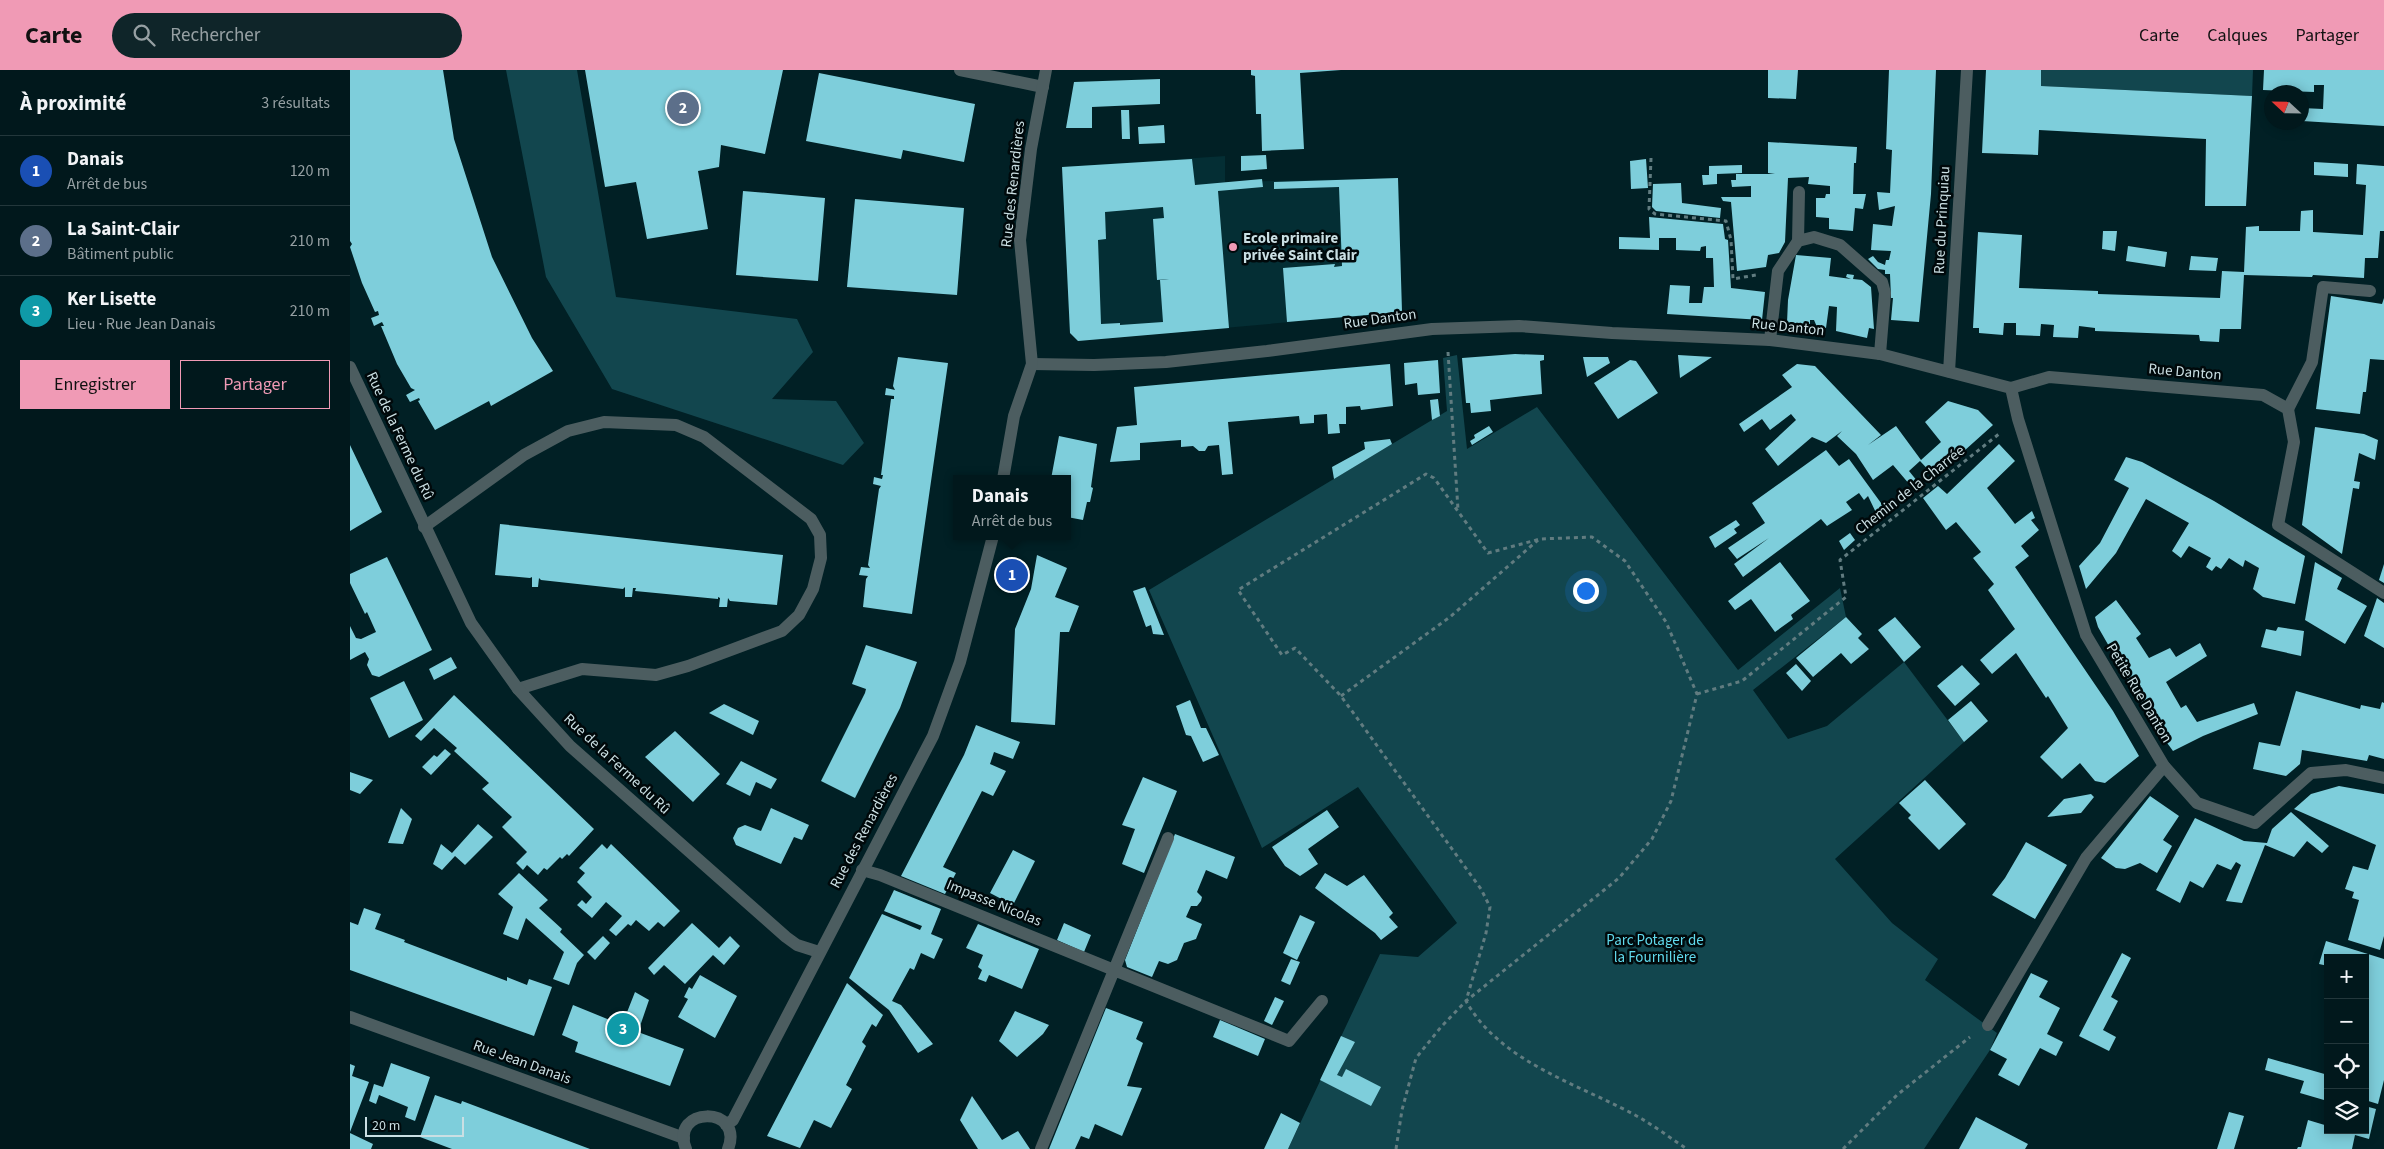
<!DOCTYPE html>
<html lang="fr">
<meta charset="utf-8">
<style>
body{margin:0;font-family:"Source Sans 3",sans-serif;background:#0f2529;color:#f1f3f6}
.controls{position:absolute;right:15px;bottom:15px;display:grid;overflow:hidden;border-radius:0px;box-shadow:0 2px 12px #0003}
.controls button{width:45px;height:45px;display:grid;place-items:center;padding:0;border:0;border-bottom:1px solid #23373b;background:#01181c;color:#f1f3f6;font:25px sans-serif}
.compass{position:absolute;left:1914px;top:15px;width:45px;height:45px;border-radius:50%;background:#01181c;box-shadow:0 2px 12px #0003;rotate:292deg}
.scale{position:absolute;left:15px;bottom:12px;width:99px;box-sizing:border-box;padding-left:5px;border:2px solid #cadfe3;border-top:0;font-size:14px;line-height:18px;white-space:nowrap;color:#cadfe3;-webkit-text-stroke:4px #00090b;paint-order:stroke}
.you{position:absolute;left:1235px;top:520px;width:18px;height:18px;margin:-12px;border:4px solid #fff;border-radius:50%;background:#1a73e8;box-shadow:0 0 0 8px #1a73e833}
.badge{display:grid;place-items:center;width:32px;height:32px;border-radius:50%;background:#f09ab5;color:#fff;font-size:16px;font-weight:700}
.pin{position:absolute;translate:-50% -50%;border:2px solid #fff;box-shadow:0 1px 5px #0006}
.popup{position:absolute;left:603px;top:405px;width:118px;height:65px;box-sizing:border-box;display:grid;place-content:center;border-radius:0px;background:#01181c;filter:drop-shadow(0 1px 4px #0005);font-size:16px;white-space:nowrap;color:#96a0a3}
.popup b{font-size:19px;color:#f1f3f6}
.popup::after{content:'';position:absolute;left:50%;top:100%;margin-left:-10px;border:10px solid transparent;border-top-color:#01181c}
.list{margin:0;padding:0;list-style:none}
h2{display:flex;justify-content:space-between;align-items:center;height:65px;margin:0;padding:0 20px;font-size:21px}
h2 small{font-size:16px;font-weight:400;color:#96a0a3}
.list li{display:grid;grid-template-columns:32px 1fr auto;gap:15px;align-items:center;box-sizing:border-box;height:70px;padding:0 20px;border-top:1px solid #23373b}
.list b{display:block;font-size:19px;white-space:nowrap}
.list p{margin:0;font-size:16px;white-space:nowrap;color:#96a0a3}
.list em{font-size:16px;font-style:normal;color:#96a0a3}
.actions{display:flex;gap:10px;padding:15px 20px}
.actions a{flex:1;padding:11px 0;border:1px solid #f09ab5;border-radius:0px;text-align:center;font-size:18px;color:#f09ab5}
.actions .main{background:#f09ab5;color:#111}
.icon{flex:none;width:28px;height:28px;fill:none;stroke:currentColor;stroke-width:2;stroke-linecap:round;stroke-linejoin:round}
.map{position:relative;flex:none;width:2034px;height:1079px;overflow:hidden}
header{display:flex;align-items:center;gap:30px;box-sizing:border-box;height:70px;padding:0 25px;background:#f09ab5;color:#111}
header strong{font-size:24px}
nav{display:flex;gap:28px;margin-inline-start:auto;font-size:18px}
.search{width:350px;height:45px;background:#0f2529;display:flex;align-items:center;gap:12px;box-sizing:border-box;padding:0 18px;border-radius:28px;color:#96a0a3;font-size:19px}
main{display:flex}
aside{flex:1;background:#01181c}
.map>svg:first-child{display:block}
.built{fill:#042e34}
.green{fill:#12464e}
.building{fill:#7ecedb;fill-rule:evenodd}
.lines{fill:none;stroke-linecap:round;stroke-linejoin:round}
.path{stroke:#617c80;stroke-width:3;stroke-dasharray:4 4;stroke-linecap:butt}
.service{stroke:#4c5d60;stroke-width:12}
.minor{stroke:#4c5d60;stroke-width:12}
.tertiary{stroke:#4c5d60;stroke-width:12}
.poi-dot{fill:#f09ab5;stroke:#00090b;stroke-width:2}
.labels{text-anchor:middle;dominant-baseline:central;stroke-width:5;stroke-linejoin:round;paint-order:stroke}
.street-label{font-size:15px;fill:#cadfe3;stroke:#00090b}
.poi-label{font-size:15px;font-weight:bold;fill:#cadfe3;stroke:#00090b;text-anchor:start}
.park-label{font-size:15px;fill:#60d9ec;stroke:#00090b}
</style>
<header>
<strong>Carte</strong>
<div class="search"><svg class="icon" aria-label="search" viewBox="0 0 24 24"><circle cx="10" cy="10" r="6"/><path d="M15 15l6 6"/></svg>Rechercher</div>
<nav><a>Carte</a><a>Calques</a><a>Partager</a></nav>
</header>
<main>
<aside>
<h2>À proximité<small>3 résultats</small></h2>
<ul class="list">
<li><span class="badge" style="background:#1a4fb4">1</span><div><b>Danais</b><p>Arrêt de bus</p></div><em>120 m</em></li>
<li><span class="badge" style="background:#5c6f8a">2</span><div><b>La Saint-Clair</b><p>Bâtiment public</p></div><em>210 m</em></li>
<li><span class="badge" style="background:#0f9aa8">3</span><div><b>Ker Lisette</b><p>Lieu · Rue Jean Danais</p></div><em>210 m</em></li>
</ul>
<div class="actions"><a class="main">Enregistrer</a><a>Partager</a></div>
</aside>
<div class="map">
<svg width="2034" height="1079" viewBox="0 0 2034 1079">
<rect width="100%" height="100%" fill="#012025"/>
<path class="built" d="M875,86V112L1048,108L1052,242L728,271L720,263L712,97Z"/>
<path class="green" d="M156,0H227L266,227L447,249L463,282L422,329L486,331L514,373L493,395L262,319L196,207Z
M1691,0H1903L1902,26L1691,16Z
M1107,285L1117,379L1187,337L1388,600L1490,518L1496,547L1403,620L1438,669L1477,656L1554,592L1614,672L1485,789L1542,853L1588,889L1575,910L1647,963L1640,980L1574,1079H938L1030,884L1068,887L1107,853L1008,717L912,778L799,520L1097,341L1093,288Z"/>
<path class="building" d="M0,0H93L104,69L142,187L182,268L203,301L141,336L139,331L85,360L68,331L70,330L69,328L60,332L56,325L65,320L61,318L47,294L31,256H34L32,252L24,256L21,248L29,245L28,241L25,242L12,213L0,177L2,174L0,171Z
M235,0H433L415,84L371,75L369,97L348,101L358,159L297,169L286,112L255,117Z
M901,0H991L950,3L954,79L912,81L911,44H906L905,6L901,5Z
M1418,0H1448L1446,29L1418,28Z
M1539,0H1586L1581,124L1569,252L1541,250L1543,228H1541L1540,204H1535V200L1528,199L1518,189L1523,186L1528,192L1535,195L1536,190H1539L1541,181L1521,180L1523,154L1542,156L1545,136L1529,140L1527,122L1540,123L1542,80L1536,79Z
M1636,0H1691V16L1902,26L1896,136H1855L1856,69L1689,60L1688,85L1632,83Z
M1914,0H2034V56L1952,51V38L1973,39L1974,15H1964V22L1913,20Z
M469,3L625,34L614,92L553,80L551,89L456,71Z
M810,9V34L742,37V58H716L724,12Z
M771,40H779L780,69H772Z
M814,55L815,73L789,74L788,57Z
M1418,72L1507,77L1506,93H1504L1503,124H1516L1513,139L1505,138L1503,161L1479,159V148L1466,147V128H1475L1476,124H1480V116L1458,114L1459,107L1438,108L1435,172L1429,183L1418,185L1416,197L1387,201L1381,132L1373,131L1371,127H1401V116L1382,117L1381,110H1386V104H1425L1418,103Z
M916,85L917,99L891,101V86Z
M842,89L845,115L912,109L913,117L868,121L879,258L728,271L720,263L712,97ZM813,137L814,148L803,149L807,210L819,209L810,210L813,252L770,255V253L751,254L748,170L756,169L755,142Z
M1296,89L1298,118L1281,119L1280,91Z
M1964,92L1998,94V107L1964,105Z
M2007,94L2034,96V161H2030L2028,188H2015L2014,208L1963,205L1962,207L1894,205L1891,259H1870L1869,272L1850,271L1849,265L1745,261V258L1729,256L1728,268L1703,267L1704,255L1691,254L1690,266L1666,265V253H1654L1653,265L1629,263V258H1623L1628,162L1672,165L1669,218L1748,221V224L1870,228L1872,201L1894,202L1896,157L1909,156V161H1950L1951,141L1963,140V162L2013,165L2016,115L2006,114Z
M1392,95V103L1367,104V114L1353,115L1352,105H1359V96Z
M1048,108L1052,242L937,252L933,198L985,194L984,197L992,196L989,117L924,119V112Z
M1331,113L1332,133L1371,138L1370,148L1306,141L1302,137L1303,114Z
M393,121L475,128L468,211L386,205Z
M505,129L614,138L607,225L497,217Z
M1299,147L1373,154L1375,169L1378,170L1381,218L1415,222L1412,250L1317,244L1320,215L1340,216L1339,233H1352L1354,217H1364L1363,188H1356V176L1351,177L1350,181L1326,180V168H1309V180L1269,179V167L1300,168Z
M1753,161H1767L1765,181L1752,179Z
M1778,176L1817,182L1815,197L1776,191Z
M1446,185L1481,188L1479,206L1501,209L1496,207L1497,204L1504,205L1503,209L1512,210L1521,217L1524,259L1519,258L1517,268L1486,261L1487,237L1479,236L1476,258L1467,257L1464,250H1460V256L1437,253L1438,230Z
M1841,186L1868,188L1866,201L1839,200Z
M1981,226L2032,234L2034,228V290L2020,289L2016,322H2013L2010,344L1966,339Z
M1165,284L1194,285V290L1190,291L1192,324L1140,330L1141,341L1121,343L1120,333H1116L1112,288Z
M1328,285L1362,287L1330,308Z
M548,287L598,293L562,544L513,537L516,509L518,506L509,505L511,497L520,498L518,495L529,419L531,416L523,414L524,407L532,409L533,405H531L541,329H544V326L535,325L536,318L545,320L543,316Z
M1233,287H1258L1260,293L1237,307Z
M1088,290L1090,323L1068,325L1067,313L1055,315L1054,293Z
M1280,290L1286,291L1308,323L1268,349L1244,313Z
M1040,294L1043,336L1011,340L1010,336L996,337V354H989L990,363L978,364L977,344L964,345V353L950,354L949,346L878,352L883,404L872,405L869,375L858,376L855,381H849L843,376L831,377V370L790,373V390L760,392L767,357L787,355L784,317Z
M1447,294L1465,296L1531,365L1518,375L1546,356L1571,390L1591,372L1575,352L1598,331L1628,340L1643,355L1585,407L1570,391L1559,401L1572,417L1566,422L1543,395L1523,410L1506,384L1487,366L1492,361L1476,373L1462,367L1428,396L1415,379L1446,350L1441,344L1420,360L1412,349L1394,362L1389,354L1442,317L1432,305Z
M1088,329L1090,346L1082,350L1080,330Z
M1139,356L1143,362L1122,375L1120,371L1125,368L1124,365Z
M1965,357L2014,364L2028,370L2025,390L2009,383L2004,411L2010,412L2009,419L2003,418L1992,484L1952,455Z
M709,366L747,374L741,417L743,418L740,432H737L733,450L717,447V409H701Z
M1040,369L1042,374L984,409L982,397L1015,379L1014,372Z
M1649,374L1665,391L1637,418L1665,454L1682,441L1685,448L1681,450L1689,460L1671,476L1679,486L1665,497L1763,641L1789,686L1755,713L1745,711L1730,693L1712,709L1690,687L1718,658L1698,626L1696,628L1666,583L1642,604L1630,590L1665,559L1638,520L1644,514L1623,488L1631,482L1606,452L1596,460L1573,428L1588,416L1597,424Z
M0,375L32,442L0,461Z
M1476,380L1489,396L1499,389L1539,444L1530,451L1518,426L1514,430L1509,423L1496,432L1502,440L1477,456L1471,449L1393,507L1384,494L1419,468L1387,489L1378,478L1415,453L1402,433Z
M1776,387L1792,392L1864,431L1955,486L1945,534L1913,527L1903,519L1909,498L1895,490L1893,497L1879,488L1871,499L1866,496L1862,501L1856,497L1861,488L1839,476L1831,488L1822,481L1839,453L1796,429L1766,483L1736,519L1729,496L1750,473L1779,418L1764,410Z
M1386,450L1390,455L1384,459L1387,463L1365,478L1359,467Z
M150,454L433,485L427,535L380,531L378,528L377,537H369L370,528L368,527V529L285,521L286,518H283L282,527H275V517L273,519L191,510L189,508L188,517H182V507L180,508L145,505Z
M1500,463L1505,470L1494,480L1489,471Z
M687,485L717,498L705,527L729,536L719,562H710L705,655L661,652L665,559L681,519Z
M37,487L82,580L29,607L22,605L17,595L19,589L15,582L0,590V556L6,568L11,569L26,562L17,542L15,544L0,513V504Z
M1430,492L1460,531L1441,545L1443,549L1425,562L1401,529L1385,540L1378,531Z
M1965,492L1992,508L1987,519L2017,536L1995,574L1955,550Z
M2034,494V513L2029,510Z
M664,498L674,501L668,519L658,516Z
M795,517L814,565L803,564L801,555L796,557L783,521Z
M2027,528L2034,533V578L2014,566Z
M1766,530L1791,564L1786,568L1799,588L1820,578L1826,587L1850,573L1857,586L1816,612L1831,638L1836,635L1847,652L1904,633L1908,644L1853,666L1823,681L1804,655L1748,557L1745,547Z
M1496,547L1512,564L1508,568L1519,579L1501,594L1491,583L1463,607L1446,588Z
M1545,547L1571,577L1554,592L1528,560Z
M1928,557L1954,561L1951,586L1911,577L1916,559L1926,561Z
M516,575L567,592L550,638L505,728L471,711L515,623L516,619L502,614Z
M101,587L107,598L84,610L79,599Z
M1446,594L1461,611L1452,621L1436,603Z
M1612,595L1630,614L1605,636L1587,616Z
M54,611L73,650L39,668L20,628Z
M1946,621L2010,639L2011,635L2030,639L2032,632L2034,633V689L2019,685L2017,691L1952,680L1950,694L1936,706L1903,699L1909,672L1930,676Z
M104,625L244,759L219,786L217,784L212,789L210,787L197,800L194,798L188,805L177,795L173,800L166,793L177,782L152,757L162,747L132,719L139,713L104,681L107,678L84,658L71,671L65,666Z
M840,630L851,658H856L869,685L853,692L841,666L836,665L826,636Z
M1621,631L1638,651L1614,672L1598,650Z
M374,634L409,651L403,665L359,643Z
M626,655L670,672L663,689L644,682L640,694L656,701L643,726L632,721L593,797L606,803L595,824L551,806L614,685Z
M325,661L370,704L343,732L295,687Z
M95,679L101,684L81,705L72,697L84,685L87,687Z
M391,691L427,709L421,719L406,712L400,726L376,714Z
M0,702L23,710L10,724L0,720Z
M793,707L827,721L794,803L772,794L785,759L772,755Z
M1575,710L1616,754L1589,780L1558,748L1561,745L1549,733Z
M1989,716L2034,724V866L2030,880L1998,870L2009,830L2002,828L2004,822L1995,819L2003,796L2018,800L2026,775L1944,739L1961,724Z
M1741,724L1744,727L1731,743L1697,747L1714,729Z
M1800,726L1829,746L1813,770L1822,776L1807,803L1790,793L1775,799L1766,798L1751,788Z
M51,738L62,749L53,774L38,773Z
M421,738L459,755L452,770L444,767L431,794L386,775L383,768L388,758L395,755L411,761Z
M977,740L989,757L958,779L968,794L950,806L935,796L922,777Z
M1941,742L1979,776L1972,783L1957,771L1944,787L1915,775L1892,833L1876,831L1891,795L1886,792L1881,800L1867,794L1853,818L1840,811L1830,833L1806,820L1845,748L1894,771L1917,773L1922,759Z
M128,754L143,767L115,795L105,786L92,800L83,794L91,774L102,783Z
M825,764L885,787L877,809L856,800L847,822L852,827L851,831L847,836H841L836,847L852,854L846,869L834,873L827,890L818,894L809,891L802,907L777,897L775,890Z
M1676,772L1717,795L1685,849L1642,825L1655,808Z
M252,774L257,779L261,774L330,841L314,857L308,852L299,861L286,850L281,856L278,854L266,866L259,860L272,846L256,832L242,848L227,835L232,830L236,834L242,827L227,812L235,803L229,798Z
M663,780L685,791L663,835L640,823Z
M169,803L198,830L189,838L212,859L210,862L234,885L227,893L219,915L203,909L214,882L176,848L168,870L153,864L163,837L148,824Z
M975,803L997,816L1014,805L1043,843L1039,847L1048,857L1031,870L1025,863L965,818Z
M544,820L591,839L581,864L593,869L584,889L571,883L564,900L560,898L542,931L551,935L583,974L568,983L539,940L499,908L532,844L570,860L572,856L534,841Z
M14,838L31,844L25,859L55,870L54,872L157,911V907L177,915L179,909L202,917L184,966L0,900V852L8,855Z
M950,845L965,852L947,890L933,883Z
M342,853L369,878L380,866L390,876L374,895L363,885L335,914L314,895L304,905L298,898Z
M714,853L741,865L734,882L707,870Z
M628,854L689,879L672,919L639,905L636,912L628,909L632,900L628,897L633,885L616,878Z
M253,866L260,873L245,890L237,882Z
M1976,871L2034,889V1010L2028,1034L2015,1030V888H1978V896L1969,894Z
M1772,883L1781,888L1761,927L1768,931L1753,960L1766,967L1759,981L1729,966Z
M941,889L950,892L940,915L931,911Z
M1681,903L1698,911L1689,927L1710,938L1697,964L1713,972L1706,986L1690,978L1669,1016L1648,1005L1657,989L1640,980Z
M350,905L387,926L365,968L328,947L338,929L334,927L339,917L342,919Z
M497,913L533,945L526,957L522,954L512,972L516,976L496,1015L502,1019L481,1058L464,1050L450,1078L417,1066Z
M285,922L299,930L288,962L334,979L320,1016L225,982L228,972L212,965L223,935L272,955Z
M925,927L934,931L922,955L914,951Z
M756,938L793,952L786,969L793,973L777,1016L792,1018L772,1066L745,1054L739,1069L731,1066L725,1079H699Z
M665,941L699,955L693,964L667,987L649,971Z
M870,950L915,969L908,986L863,967Z
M991,966L1005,972L987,1005L992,1007L996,999L1031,1017L1021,1036L970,1010Z
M1918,988L1978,1005V1018L1974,1030L1950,1023L1954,1011L1915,1000Z
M41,993L80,1007L65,1051L55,1047L58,1037L29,1025L26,1034L19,1031L24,1014L33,1017Z
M0,994L5,996L2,1006L19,1012L0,1062Z
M85,1025L111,1034L112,1031L240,1079H102L70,1067Z
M622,1026L652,1070L668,1061L680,1079H628L610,1050Z
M2015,1036L2026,1039L2019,1069L2005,1065L2002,1079H1947L1948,1077H1951L1958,1050L1978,1056V1060H2015Z
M1879,1042L1894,1046L1884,1079H1867Z
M931,1043L950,1053L938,1079H914Z
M1626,1047L1678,1074L1675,1079H1609Z
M0,1063L23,1074L21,1079H0Z"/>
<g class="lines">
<path class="path" d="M1301,88L1299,139L1305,144L1376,151L1381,170L1383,209L1406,205
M1098,282L1108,440
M1347,624L1392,611L1496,527L1490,490L1649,364
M991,626L1100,547L1188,470
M1046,1079L1052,1040L1066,988L1091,957L1116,931L1269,808L1302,769L1321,731L1347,624L1316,552L1275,491L1242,467L1190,469L1138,483L1084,408L1076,404L888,520L932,585L945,578L991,626L1131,819L1140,837L1136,863L1116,931C1151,994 1233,1015 1292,1049C1307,1058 1322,1069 1337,1079
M1493,1079L1547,1025L1620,967"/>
<path class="service" d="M610,0L693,17
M1448,171L1449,122
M1420,270L1428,201L1448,171L1464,167L1490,175L1532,212L1535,223L1530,284
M1938,339L1962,292L1973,217L2020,221
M74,457L174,385L218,361L254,352L326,355L354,367L461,449L470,465L471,488L463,519L449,545L432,561L338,596L306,605L232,599L168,619
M1638,955L1736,788L1814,696"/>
<path class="minor" d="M682,294L744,295L816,292L917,281L1082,259L1169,256L1262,263L1420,270L1530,284L1661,318L1699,307L1913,325L1938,339L1944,372L1928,455L2034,523
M0,297L121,553L168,619L220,676L436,867L447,875L469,882
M1599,302L1617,0
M1661,318L1668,349L1736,565L1814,696L1847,733L1905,753L1961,703L1996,700L2034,708
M512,800L530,805L939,971L972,931
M0,947L334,1068
M691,1079L818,768"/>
<path class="tertiary" d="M653,409L664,346L682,294L670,170L681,79L696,0
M376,1055L383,1050L583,666L610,592L643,466
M336,1079C319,1036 395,1035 378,1079"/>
</g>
<circle class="poi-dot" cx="883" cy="177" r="5"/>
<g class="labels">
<g class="street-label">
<text transform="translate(663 114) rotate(-84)">Rue des Renardières</text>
<text transform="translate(1592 150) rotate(-87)">Rue du Prinquiau</text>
<text transform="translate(1030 249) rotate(-8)">Rue Danton</text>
<text transform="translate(1438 257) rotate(6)">Rue Danton</text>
<text transform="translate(1835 302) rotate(5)">Rue Danton</text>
<text transform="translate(50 366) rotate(65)">Rue de la Ferme du Rû</text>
<text transform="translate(1560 420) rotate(-38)">Chemin de la Charrée</text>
<text transform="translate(1789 623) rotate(59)">Petite Rue Danton</text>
<text transform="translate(267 694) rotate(43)">Rue de la Ferme du Rû</text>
<text transform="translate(514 761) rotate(-62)">Rue des Renardières</text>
<text transform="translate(644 833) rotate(22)">Impasse Nicolas</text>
<text transform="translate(172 992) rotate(20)">Rue Jean Danais</text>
</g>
<g class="poi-label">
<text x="893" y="168">Ecole primaire<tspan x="893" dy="17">privée Saint Clair</tspan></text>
</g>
<g class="park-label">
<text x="1305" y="870">Parc Potager de<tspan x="1305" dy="17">la Fournilière</tspan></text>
</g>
</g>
</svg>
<div class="controls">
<button>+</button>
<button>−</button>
<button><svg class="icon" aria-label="locate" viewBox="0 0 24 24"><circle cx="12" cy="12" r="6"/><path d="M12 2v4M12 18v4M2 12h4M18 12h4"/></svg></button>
<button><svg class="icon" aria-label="layers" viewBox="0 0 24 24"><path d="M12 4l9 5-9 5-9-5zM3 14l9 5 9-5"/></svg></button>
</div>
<svg class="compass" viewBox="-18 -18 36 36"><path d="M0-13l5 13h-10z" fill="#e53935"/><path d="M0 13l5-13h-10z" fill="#96a0a3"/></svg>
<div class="scale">20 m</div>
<div class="you"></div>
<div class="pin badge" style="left:662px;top:505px;background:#1a4fb4">1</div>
<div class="popup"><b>Danais</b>Arrêt de bus</div>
<div class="pin badge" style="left:333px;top:38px;background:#5c6f8a">2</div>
<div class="pin badge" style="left:273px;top:959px;background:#0f9aa8">3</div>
</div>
</main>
